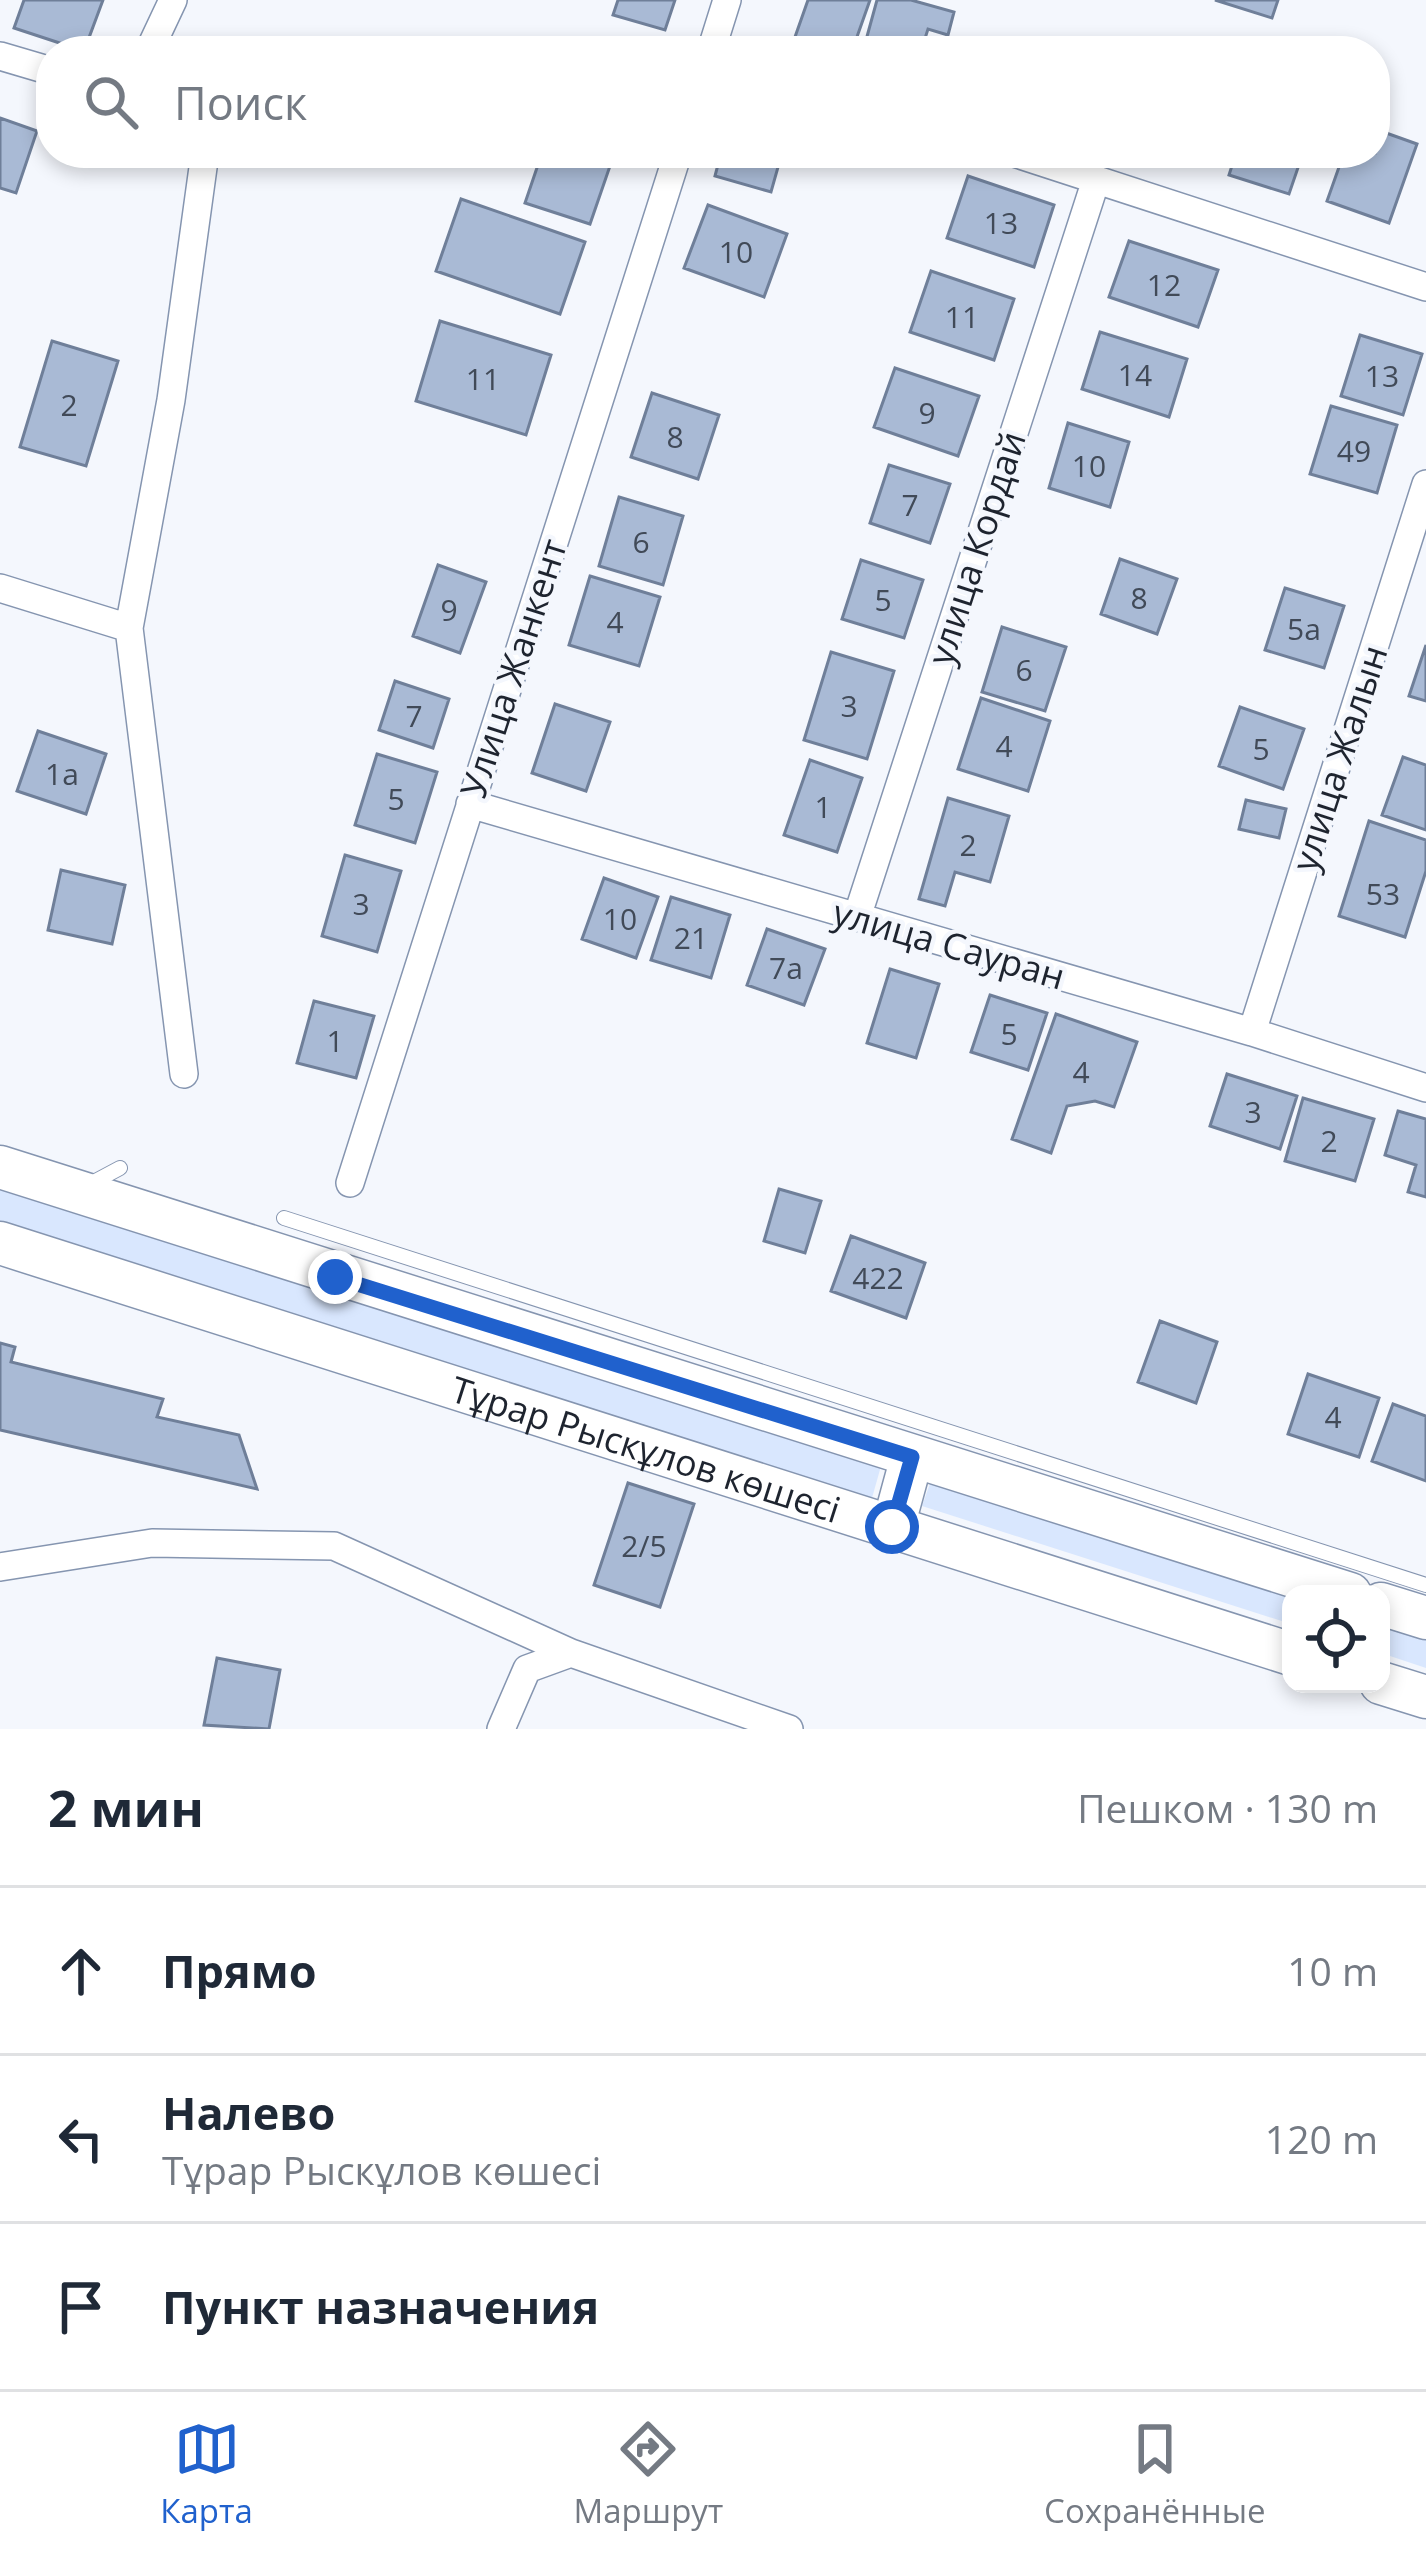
<!DOCTYPE html>
<html lang="ru">
<meta charset="utf-8">
<style>
body{margin:0;font-family:"Open Sans",sans-serif;background:#f6f6f7;color:#1f2937}
.controls{position:absolute;right:36px;bottom:36px;display:grid;overflow:hidden;border-radius:24px;box-shadow:0 6px 18px #0003}
.controls button{width:108px;height:108px;display:grid;place-items:center;padding:0;border:0;border-bottom:3px solid #e0e1e3;background:#fff;color:#1f2937;font:60px sans-serif}
.stop{position:absolute;width:36px;height:36px;margin:-27px;border:9px solid #2061cd;border-radius:50%;background:#fff}
.stop.end{background:#2061cd;border-color:#fff;box-shadow:0 3px 12px #0008}
.list{margin:0;padding:0;list-style:none}
h2{display:flex;justify-content:space-between;align-items:center;height:156px;margin:0;padding:0 48px;font-size:51px}
h2 small{font-size:39px;font-weight:400;color:#747a83}
.list li{display:grid;grid-template-columns:78px 1fr auto;gap:36px;align-items:center;box-sizing:border-box;height:168px;padding:0 48px;border-top:3px solid #e0e1e3}
.list b{display:block;font-size:45px;white-space:nowrap}
.list p{margin:0;font-size:39px;white-space:nowrap;color:#747a83}
.list em{font-size:39px;font-style:normal;color:#747a83}
.icon{flex:none;width:66px;height:66px;fill:none;stroke:currentColor;stroke-width:2;stroke-linecap:round;stroke-linejoin:round}
.map{position:relative;flex:none;width:1426px;height:1729px;overflow:hidden}
.search{position:absolute;background:#fff;box-shadow:0 6px 18px #0003;left:36px;right:36px;top:36px;height:132px;display:flex;align-items:center;gap:30px;box-sizing:border-box;padding:0 42px;border-radius:48px;color:#747a83;font-size:45px}
.sheet{height:660px;background:#fff}
nav{display:flex;justify-content:space-around;align-items:center;box-sizing:border-box;height:168px;border-top:3px solid #e0e1e3;background:#fff;font-size:33px;color:#747a83}
nav a{display:grid;justify-items:center;gap:6px}
nav .on{color:#2061cd}
.map>svg:first-child{display:block}
.green{fill:#d9e7fe}
.building{fill:#a9bad5;stroke:#6f7f99;stroke-width:3}
.lines{fill:none;stroke-linecap:round;stroke-linejoin:round}
.service-casing{stroke:#8595b0;stroke-width:16}
.minor-casing{stroke:#8595b0;stroke-width:30}
.primary-casing{stroke:#8595b0;stroke-width:45}
.service{stroke:#fff;stroke-width:14}
.minor{stroke:#fff;stroke-width:27}
.primary{stroke:#fff;stroke-width:42}
.route{stroke:#2061cd;stroke-width:15}
.labels{text-anchor:middle;dominant-baseline:central;stroke-width:9;stroke-linejoin:round;paint-order:stroke}
.number-label{font-size:30px;fill:#414a58}
.street-label{font-size:36px;fill:#1e242f;stroke:#f4f7fd}
</style>
<div class="map">
<svg width="1426" height="1729" viewBox="0 0 1426 1729">
<rect width="100%" height="100%" fill="#f4f7fd"/>
<path class="green" d="M0,1188L881,1466L872,1498L0,1222Z
M932,1478L1291,1594V1624L922,1506Z
M1381,1623L1426,1637V1668L1381,1653Z"/>
<path class="building" d="M24,0H103L84,51L14,28Z
M618,0H675L665,30L613,15Z
M808,0H870L852,51L795,37Z
M877,0H911L954,12L948,35L928,29L921,51H863Z
M1215,0H1278L1272,18Z
M1004,38L1048,51H1000Z
M0,118L37,131L16,193L0,188Z
M1375,129L1417,144L1389,223L1327,201L1344,153H1375Z
M542,153H571L610,166L590,224L525,203Z
M721,153H782L771,192L715,176Z
M1236,153H1303L1289,194L1229,175Z
M968,176L1054,205L1034,267L947,238Z
M461,199L585,242L560,314L436,271Z
M708,205L787,234L764,297L684,268Z
M1129,241L1218,270L1198,327L1109,297Z
M931,271L1014,299L994,360L910,332Z
M440,321L551,355L526,435L416,401Z
M1100,332L1187,359L1169,417L1082,389Z
M1360,335L1422,354L1403,415L1341,396Z
M52,341L118,361L86,466L20,447Z
M895,368L979,396L958,456L874,427Z
M652,393L719,415L698,479L631,457Z
M1331,406L1397,425L1377,493L1310,474Z
M1068,423L1129,442L1110,507L1049,488Z
M889,465L950,484L930,543L870,523Z
M619,497L683,516L663,585L599,566Z
M1120,559L1177,579L1157,634L1101,614Z
M861,560L923,580L904,638L842,619Z
M438,565L486,582L460,653L413,636Z
M590,576L660,597L639,666L569,645Z
M1285,588L1344,606L1324,668L1265,650Z
M1002,627L1066,647L1045,711L982,692Z
M1426,645V701L1409,696Z
M831,652L894,671L867,759L804,740Z
M395,681L449,699L433,748L379,730Z
M981,698L1050,721L1028,791L958,769Z
M555,704L610,722L586,791L532,773Z
M1240,707L1304,729L1283,789L1219,766Z
M38,731L106,754L86,814L17,791Z
M377,754L437,772L415,843L355,825Z
M1403,757L1426,765V830L1382,815Z
M810,760L862,778L837,852L784,835Z
M948,798L1009,816L990,882L955,872L945,906L919,899Z
M1246,800L1286,809L1279,838L1239,829Z
M1369,821L1426,840V871L1405,937L1339,916Z
M345,855L401,871L377,952L322,936Z
M61,870L125,885L112,944L48,930Z
M604,878L658,897L636,958L582,939Z
M671,897L730,915L711,978L651,960Z
M767,929L825,949L804,1005L747,985Z
M890,969L939,984L916,1058L867,1043Z
M990,995L1047,1013L1028,1070L971,1052Z
M314,1001L374,1016L356,1078L297,1063Z
M1056,1014L1137,1042L1114,1107L1095,1101L1067,1106L1051,1153L1012,1139Z
M1227,1074L1297,1096L1280,1149L1210,1126Z
M1303,1098L1374,1119L1355,1181L1285,1161Z
M1398,1111L1426,1119V1197L1408,1192L1416,1165L1385,1155Z
M779,1189L821,1201L805,1253L764,1241Z
M851,1236L925,1263L906,1318L831,1291Z
M1160,1321L1217,1342L1196,1403L1138,1382Z
M0,1343L15,1347L11,1362L163,1399L157,1417L239,1435L257,1489L0,1430Z
M1308,1374L1379,1398L1359,1457L1288,1434Z
M1393,1404L1426,1416V1481L1372,1461Z
M628,1483L694,1504L660,1607L594,1585Z
M217,1658L280,1670L269,1729L204,1725Z"/>
<g class="lines">
<defs>
<path id="service" d="M90,1184L120,1168
M284,1218L1426,1585"/>
<path id="minor" d="M149,51L173,0
M711,51L727,0
M0,56L51,71
M1014,153L1426,287
M0,588L129,628
M470,804L1252,1032L1426,1088
M857,917L1096,180
M1252,1032L1426,484
M184,1074L129,628L171,400L205,153
M350,1183L678,153
M0,1567L152,1543L334,1546L571,1653
M501,1729L527,1669L571,1653L789,1729"/>
<g id="primary">
<path d="M0,1167L1350,1594"/>
<path id="s1" d="M0,1243L1291,1654"/>
<path d="M893,1527L912,1457"/>
<path d="M1381,1604L1426,1618"/>
<path d="M1381,1683L1426,1697"/>
</g>
</defs>
<use href="#service" class="service-casing"/>
<use href="#minor" class="minor-casing"/>
<use href="#primary" class="primary-casing"/>
<use href="#service" class="service"/>
<use href="#minor" class="minor"/>
<use href="#primary" class="primary"/>
</g>
<g class="lines">
<path class="route" d="M335,1277L912,1457L892,1527"/>
</g>
<g class="labels">
<g class="number-label">
<text x="1001" y="222">13</text>
<text x="736" y="251">10</text>
<text x="1164" y="284">12</text>
<text x="962" y="316">11</text>
<text x="1135" y="374">14</text>
<text x="1382" y="375">13</text>
<text x="483" y="378">11</text>
<text x="69" y="404">2</text>
<text x="927" y="412">9</text>
<text x="675" y="436">8</text>
<text x="1354" y="450">49</text>
<text x="1089" y="465">10</text>
<text x="910" y="504">7</text>
<text x="641" y="541">6</text>
<text x="1139" y="597">8</text>
<text x="883" y="599">5</text>
<text x="449" y="609">9</text>
<text x="615" y="621">4</text>
<text x="1304" y="628">5а</text>
<text x="1024" y="669">6</text>
<text x="849" y="705">3</text>
<text x="414" y="715">7</text>
<text x="1004" y="745">4</text>
<text x="1261" y="748">5</text>
<text x="62" y="773">1а</text>
<text x="396" y="798">5</text>
<text x="823" y="806">1</text>
<text x="968" y="844">2</text>
<text x="1383" y="893">53</text>
<text x="361" y="903">3</text>
<text x="620" y="918">10</text>
<text x="691" y="937">21</text>
<text x="786" y="967">7а</text>
<text x="1009" y="1033">5</text>
<text x="335" y="1040">1</text>
<text x="1081" y="1071">4</text>
<text x="1253" y="1111">3</text>
<text x="1329" y="1140">2</text>
<text x="878" y="1277">422</text>
<text x="1333" y="1416">4</text>
<text x="644" y="1545">2/5</text>
</g>
<g class="street-label">
<text transform="translate(976 548) rotate(-72)">улица Кордай</text>
<text transform="translate(513 668) rotate(-72)">Улица Жанкент</text>
<text transform="translate(1339 758) rotate(-72)">улица Жалын</text>
<text transform="translate(949 944) rotate(16)">улица Сауран</text>
<text stroke="none"><textPath href="#s1" startOffset="678">Тұрар Рыскұлов көшесі</textPath></text>
</g>
</g>
</svg>
<div class="controls">
<button><svg class="icon" aria-label="locate" viewBox="0 0 24 24"><circle cx="12" cy="12" r="6"/><path d="M12 2v4M12 18v4M2 12h4M18 12h4"/></svg></button>
</div>
<div class="stop" style="left:892px;top:1527px"></div>
<div class="stop end" style="left:335px;top:1277px"></div>
<div class="search"><svg class="icon" aria-label="search" viewBox="0 0 24 24"><circle cx="10" cy="10" r="6"/><path d="M15 15l6 6"/></svg>Поиск</div>
</div>
<section class="sheet">
<h2>2 мин<small>Пешком · 130 m</small></h2>
<ul class="list">
<li><svg class="icon" aria-label="ahead" viewBox="0 0 24 24"><path d="M12 20V5M6 11l6-6 6 6"/></svg><div><b>Прямо</b></div><em>10 m</em></li>
<li><svg class="icon" aria-label="left" viewBox="0 0 24 24"><path d="M17 20v-9H6M10 6l-5 5 5 5"/></svg><div><b>Налево</b><p>Тұрар Рыскұлов көшесі</p></div><em>120 m</em></li>
<li><svg class="icon" aria-label="arrive" viewBox="0 0 24 24"><path d="M6 21V4h12l-3 4 3 4H6"/></svg><div><b>Пункт назначения</b></div></li>
</ul>
</section>
<nav>
<a class="on"><svg class="icon" aria-label="map" viewBox="0 0 24 24"><path d="M3 6l6-2 6 2 6-2v14l-6 2-6-2-6 2zM9 4v14M15 6v14"/></svg>Карта</a>
<a><svg class="icon" aria-label="directions" viewBox="0 0 24 24"><path d="M12 3l9 9-9 9-9-9zM9 14v-3h6M13 9l2 2-2 2"/></svg>Маршрут</a>
<a><svg class="icon" aria-label="saved" viewBox="0 0 24 24"><path d="M7 4h10v16l-5-4-5 4z"/></svg>Сохранённые</a>
</nav>
